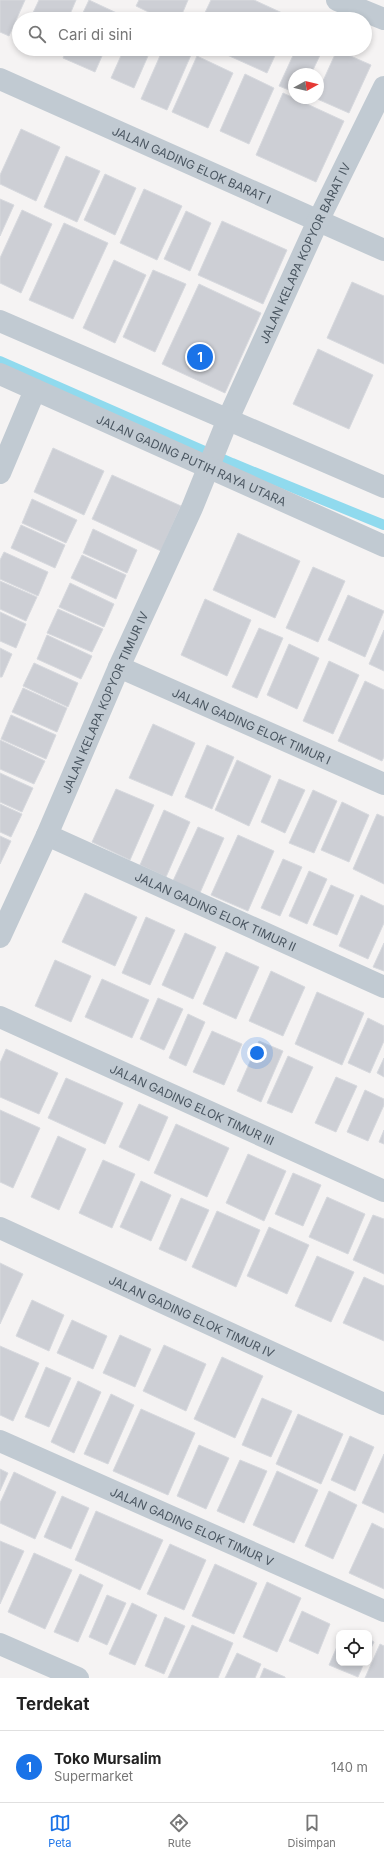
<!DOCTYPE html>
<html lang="id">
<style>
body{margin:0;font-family:Inter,sans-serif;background:#f2f2f2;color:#222}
.controls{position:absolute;right:12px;bottom:12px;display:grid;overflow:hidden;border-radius:8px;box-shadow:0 2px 6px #0003}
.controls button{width:36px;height:36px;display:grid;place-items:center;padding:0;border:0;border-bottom:1px solid #e0e0e0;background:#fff;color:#222;font:20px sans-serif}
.compass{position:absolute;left:288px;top:68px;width:36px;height:36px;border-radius:50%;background:#fff;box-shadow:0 2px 6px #0003;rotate:82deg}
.you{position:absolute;left:257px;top:1053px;width:14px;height:14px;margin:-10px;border:3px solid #fff;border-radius:50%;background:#1a73e8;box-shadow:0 0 0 6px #1a73e833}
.badge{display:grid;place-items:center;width:26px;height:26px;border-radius:50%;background:#1a73e8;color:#fff;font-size:13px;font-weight:700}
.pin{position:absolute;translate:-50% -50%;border:2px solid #fff;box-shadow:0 1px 4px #0006}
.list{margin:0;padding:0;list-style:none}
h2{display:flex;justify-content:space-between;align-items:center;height:52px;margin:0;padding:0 16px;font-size:17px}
h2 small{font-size:13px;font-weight:400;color:#767676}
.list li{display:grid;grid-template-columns:26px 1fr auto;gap:12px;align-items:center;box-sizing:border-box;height:72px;padding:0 16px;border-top:1px solid #e0e0e0}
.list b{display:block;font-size:15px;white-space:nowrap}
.list p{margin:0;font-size:13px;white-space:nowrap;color:#767676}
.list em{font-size:13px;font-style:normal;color:#767676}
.icon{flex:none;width:22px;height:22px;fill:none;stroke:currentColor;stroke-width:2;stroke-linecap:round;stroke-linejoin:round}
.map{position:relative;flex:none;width:384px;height:1678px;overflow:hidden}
.search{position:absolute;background:#fff;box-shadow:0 2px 6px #0003;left:12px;right:12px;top:12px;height:44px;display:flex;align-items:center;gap:10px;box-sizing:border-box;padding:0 14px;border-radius:22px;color:#767676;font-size:15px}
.sheet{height:124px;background:#fff}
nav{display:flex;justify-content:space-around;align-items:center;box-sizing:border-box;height:56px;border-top:1px solid #e0e0e0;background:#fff;font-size:11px;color:#767676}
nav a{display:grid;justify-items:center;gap:2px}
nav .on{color:#1a73e8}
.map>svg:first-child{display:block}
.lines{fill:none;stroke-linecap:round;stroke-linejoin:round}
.stream{stroke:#90daee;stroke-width:10}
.building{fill:#cdcfd5;stroke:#d7d9de}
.minor{stroke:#c1cad2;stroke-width:22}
.tertiary{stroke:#c1cad2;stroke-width:22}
.labels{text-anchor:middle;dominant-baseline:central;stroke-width:3.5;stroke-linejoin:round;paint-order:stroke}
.street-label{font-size:12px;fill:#4a5661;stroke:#fff}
</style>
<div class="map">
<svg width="384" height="1678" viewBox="0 0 384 1678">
<rect width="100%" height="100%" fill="#f5f3f3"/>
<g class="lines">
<path class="stream" d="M0,361L232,463L384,525"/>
</g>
<path class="building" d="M0,0H25L9,36L0,32Z
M39,0H76L68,19H30Z
M89,0L121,15L119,19H80Z
M139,0H188L180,19H163L136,6Z
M211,0H254L293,18L202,19Z
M67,49H105L95,72L63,58Z
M124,49H151L134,88L111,78Z
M163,49H177L191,55L167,110L141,99Z
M214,49H278L267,73Z
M296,49H317L322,51L311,74H294V92L279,86Z
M337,50L371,65L349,113L315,98H318V92Z
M197,56L233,73L208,128L172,112Z
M245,74L274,88L249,144L220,131Z
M283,93L344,121L316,182L256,155Z
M21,129L60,147L36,201L0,184V175Z
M66,156L100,171L77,222L44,207Z
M105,174L136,188L115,235L84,220Z
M144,189L182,206L157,260L120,243Z
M0,199L14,205L0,236Z
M22,210L52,224L21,293L0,283V258Z
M186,211L211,223L190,271L164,259Z
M222,221L287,250L263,304L198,275Z
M64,223L108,243L73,319L29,300Z
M114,260L146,275L115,343L83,328Z
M153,270L186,284L155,352L123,337Z
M352,282L384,296V364L327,338Z
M199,284L261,313L225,393L162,364Z
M318,349L373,375L349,429L293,404Z
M53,448L104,471L84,515L34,492Z
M112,475L181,506L161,551L92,519Z
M32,499L77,520L66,543L22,523Z
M21,525L65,545L55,568L11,548Z
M93,529L137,550L127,573L83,553Z
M238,533L300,561L275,618L213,590Z
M4,552L48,572L38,596L0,579V560Z
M82,555L126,575L116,599L71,578Z
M313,567L345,581L318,642L286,628Z
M0,581L37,597L26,621L0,609Z
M70,583L114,604L104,627L59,607Z
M348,595L384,611L365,657L328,640Z
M205,599L251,620L227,676L181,655Z
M58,609L103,629L92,652L47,633Z
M0,612L26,624L16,648L0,641Z
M259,628L283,638L257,698L232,687Z
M384,630V671L369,664Z
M47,635L92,656L81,679L37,659Z
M289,644L319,658L297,709L267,695Z
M0,648L12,654L2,677H0Z
M329,661L359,675L333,734L303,721Z
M34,663L78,683L68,707L23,686Z
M365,681L384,690V757L382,761L338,741Z
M23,688L67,708L57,732L12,712Z
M11,715L56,735L46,759L1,739Z
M153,724L195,743L172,796L129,778Z
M0,740L45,761L34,784L0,769Z
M207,745L234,757L212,809L185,797Z
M237,760L271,776L249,826L215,810Z
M0,773L33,788L22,812L0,802Z
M279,779L305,790L285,833L261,822Z
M116,789L154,805L130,860L92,842Z
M313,790L337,801L314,853L289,843Z
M342,802L369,815L349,862L321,850Z
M0,804L22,814L11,837L0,832Z
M164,810L190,822L166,877L140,865Z
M377,814L384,817V884L353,869Z
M198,827L224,838L199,895L172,883Z
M238,835L274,851L248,911L211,895Z
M0,836L11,841L0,864Z
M283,859L302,867L280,916L261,908Z
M309,871L327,879L307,924L289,916Z
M331,885L354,895L337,935L313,925Z
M85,893L137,917L115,966L62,942Z
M361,895L384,906V923L368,959L339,946Z
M146,917L175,930L150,985L122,973Z
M185,933L216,947L193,999L162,985Z
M384,943V971L373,967Z
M226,952L259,967L236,1019L203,1004Z
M55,960L91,976L71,1022L35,1006Z
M271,971L305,987L283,1036L249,1021Z
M102,979L149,1000L132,1038L85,1017Z
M317,992L364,1013L342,1065L295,1044Z
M158,998L183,1009L164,1050L140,1039Z
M188,1014L205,1022L186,1066L169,1058Z
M368,1018L384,1026V1041L370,1073L348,1063Z
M212,1031L242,1044L224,1085L193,1072Z
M259,1041L283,1051L261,1102L237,1091Z
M6,1049L58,1073L39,1114L0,1097V1063Z
M288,1056L313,1067L292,1113L267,1103Z
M384,1058V1077L377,1073Z
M336,1077L357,1086L336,1132L315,1123Z
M66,1078L123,1103L105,1144L48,1118Z
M365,1090L384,1099V1105L368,1141L347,1132Z
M139,1104L168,1117L149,1161L119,1147Z
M0,1110L40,1128L13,1188L0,1182Z
M176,1124L229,1148L207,1197L154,1173Z
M384,1130V1144L379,1142Z
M58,1136L86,1149L59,1210L31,1197Z
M248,1154L286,1171L264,1221L226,1203Z
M103,1160L135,1174L112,1228L79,1213Z
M293,1173L321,1185L303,1226L275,1214Z
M141,1181L171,1195L151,1241L120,1227Z
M327,1197L365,1214L348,1254L309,1237Z
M181,1198L209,1210L186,1261L159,1249Z
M217,1211L260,1230L236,1287L192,1267Z
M373,1215L384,1219V1274L353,1260Z
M269,1227L309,1245L287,1294L247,1276Z
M317,1256L354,1272L331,1322L295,1306Z
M0,1263L23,1274L0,1324Z
M364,1277L384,1286V1341L343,1323Z
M32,1300L64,1315L49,1351L16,1336Z
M72,1320L107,1336L93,1369L57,1353Z
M120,1335L151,1349L135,1387L103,1373Z
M164,1345L206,1364L186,1411L143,1391Z
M0,1346L39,1363L13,1421L0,1415Z
M222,1357L263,1376L235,1438L194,1419Z
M46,1367L71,1378L49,1427L25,1417Z
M78,1381L101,1392L74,1453L51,1442Z
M111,1394L134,1405L108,1464L84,1454Z
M262,1398L292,1411L271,1457L242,1445Z
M141,1409L195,1433L168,1495L113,1471Z
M298,1414L343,1434L321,1484L276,1464Z
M350,1436L374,1447L355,1491L331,1480Z
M199,1445L229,1458L206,1509L177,1496Z
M384,1454V1513L362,1503Z
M240,1460L267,1471L244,1523L217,1511Z
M0,1469L8,1473L0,1491Z
M277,1471L318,1490L294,1543L253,1525Z
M14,1472L56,1492L35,1539L0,1523V1503Z
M329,1491L357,1505L333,1559L305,1546Z
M62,1496L89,1508L71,1549L44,1537Z
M96,1511L163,1540L140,1590L75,1560Z
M372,1523L384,1529V1589L349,1573Z
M0,1541L24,1551L0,1604Z
M170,1544L206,1560L184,1610L147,1594Z
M34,1553L72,1570L45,1629L8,1612Z
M215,1564L257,1583L234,1634L192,1616Z
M80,1574L103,1585L78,1642L54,1632Z
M267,1582L301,1598L277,1652L243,1637Z
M107,1595L126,1603L107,1645L89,1637Z
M132,1603L157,1615L135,1665L109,1654Z
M302,1611L330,1624L318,1654L289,1641Z
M165,1617L185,1626L164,1674L145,1666Z
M192,1625L233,1643L218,1678H168Z
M369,1639L374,1642L369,1652Z
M339,1642V1663H364L358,1677L329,1665Z
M380,1644L384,1646V1678H365Z
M237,1653L261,1664L255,1678H225Z
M264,1668L285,1677V1678H260Z"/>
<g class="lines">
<g class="minor">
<path d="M337,0L384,19"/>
<path id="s1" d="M0,79L384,250"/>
<path d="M0,473L35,390"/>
<path id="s2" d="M119,667L384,784"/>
<path id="s3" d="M47,835L384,987"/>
<path id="s4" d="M0,937L47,835L119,667L192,508L228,419L318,221L384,87"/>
<path id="s5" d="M0,1017L384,1191"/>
<path id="s6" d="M0,1228L384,1404"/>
<path id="s7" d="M0,1441L384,1611"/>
<path d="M0,1644L78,1678"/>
</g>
<g class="tertiary">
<path d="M0,321L384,487"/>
<path id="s8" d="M0,374L384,546"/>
</g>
</g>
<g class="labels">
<g class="street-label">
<text stroke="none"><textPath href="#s1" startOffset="210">JALAN GADING ELOK BARAT I</textPath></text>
<text stroke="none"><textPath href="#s4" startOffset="749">JALAN KELAPA KOPYOR BARAT IV</textPath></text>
<text stroke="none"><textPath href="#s8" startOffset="210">JALAN GADING PUTIH RAYA UTARA</textPath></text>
<text stroke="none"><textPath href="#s4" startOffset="257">JALAN KELAPA KOPYOR TIMUR IV</textPath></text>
<text stroke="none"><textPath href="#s2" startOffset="145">JALAN GADING ELOK TIMUR I</textPath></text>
<text stroke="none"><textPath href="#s3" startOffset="185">JALAN GADING ELOK TIMUR II</textPath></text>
<text stroke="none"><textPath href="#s5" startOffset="211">JALAN GADING ELOK TIMUR III</textPath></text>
<text stroke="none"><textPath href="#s6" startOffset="211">JALAN GADING ELOK TIMUR IV</textPath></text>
<text stroke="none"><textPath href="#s7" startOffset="210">JALAN GADING ELOK TIMUR V</textPath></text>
</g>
</g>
</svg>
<div class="controls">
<button><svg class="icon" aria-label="locate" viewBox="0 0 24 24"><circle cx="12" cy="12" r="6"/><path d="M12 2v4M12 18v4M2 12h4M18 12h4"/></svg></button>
</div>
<svg class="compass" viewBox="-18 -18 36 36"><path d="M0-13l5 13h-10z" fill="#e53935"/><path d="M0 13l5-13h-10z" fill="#767676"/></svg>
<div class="you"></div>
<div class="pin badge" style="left:200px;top:357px">1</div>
<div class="search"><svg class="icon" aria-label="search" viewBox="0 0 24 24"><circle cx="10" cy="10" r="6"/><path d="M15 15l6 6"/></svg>Cari di sini</div>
</div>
<section class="sheet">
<h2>Terdekat<small></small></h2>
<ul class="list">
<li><span class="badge">1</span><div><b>Toko Mursalim</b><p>Supermarket</p></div><em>140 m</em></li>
</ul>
</section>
<nav>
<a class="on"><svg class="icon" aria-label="map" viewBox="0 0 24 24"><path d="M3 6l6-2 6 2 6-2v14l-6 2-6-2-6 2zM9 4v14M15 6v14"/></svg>Peta</a>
<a><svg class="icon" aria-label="directions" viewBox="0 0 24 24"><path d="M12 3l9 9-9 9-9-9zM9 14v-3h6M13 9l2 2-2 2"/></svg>Rute</a>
<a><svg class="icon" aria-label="saved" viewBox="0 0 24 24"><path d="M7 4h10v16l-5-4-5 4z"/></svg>Disimpan</a>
</nav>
